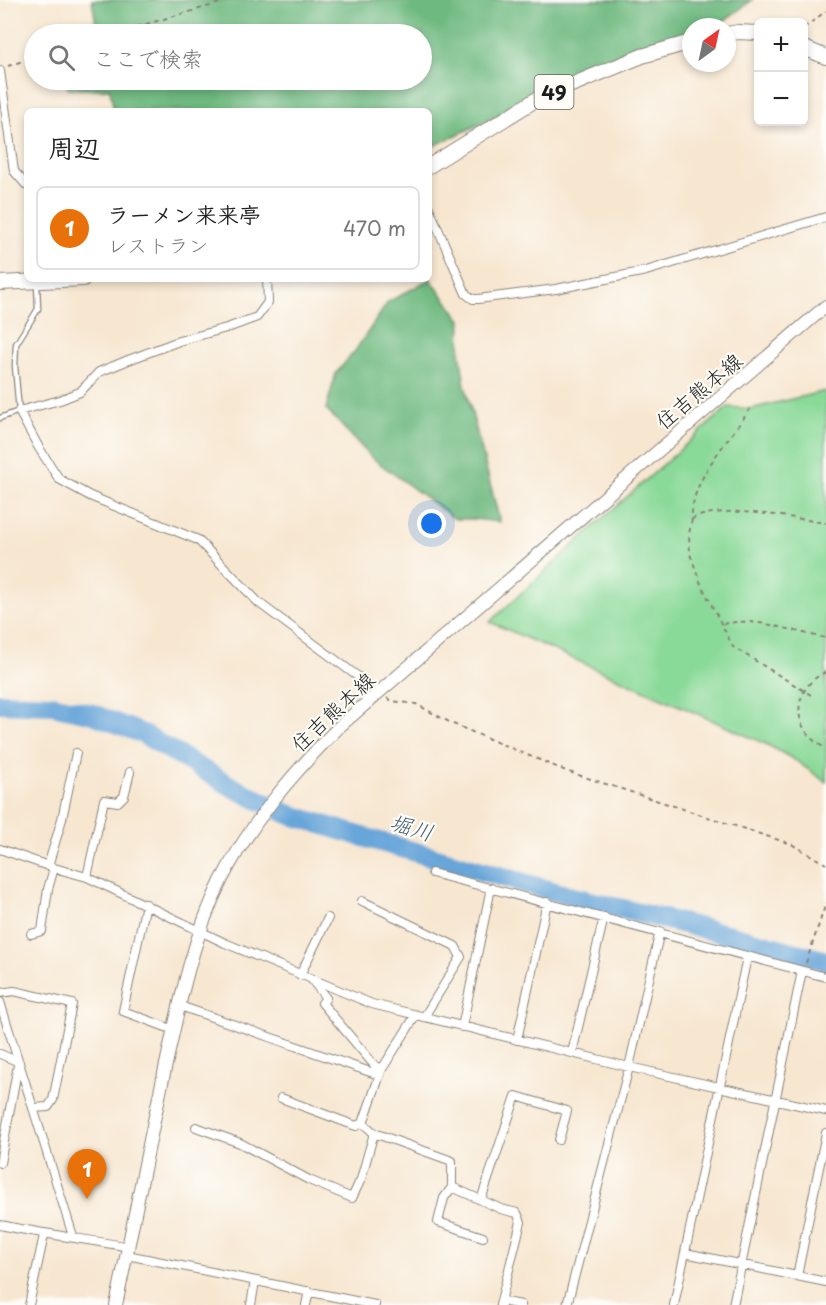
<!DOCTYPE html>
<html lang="ja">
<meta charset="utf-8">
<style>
body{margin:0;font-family:"Playpen Sans","Klee One",sans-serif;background:#f6f6f6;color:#222}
.controls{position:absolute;right:18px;top:18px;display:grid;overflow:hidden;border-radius:9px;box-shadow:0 3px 9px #0003}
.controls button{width:54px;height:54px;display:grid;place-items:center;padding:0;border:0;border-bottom:2px solid #e0e0e0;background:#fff;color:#222;font:30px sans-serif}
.compass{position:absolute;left:682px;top:18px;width:54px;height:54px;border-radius:50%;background:#fff;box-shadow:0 3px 9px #0003;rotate:33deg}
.you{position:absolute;left:432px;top:524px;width:21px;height:21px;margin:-15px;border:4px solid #fff;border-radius:50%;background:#1a73e8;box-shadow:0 0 0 9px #1a73e833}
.badge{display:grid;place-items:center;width:39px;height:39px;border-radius:50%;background:#2563eb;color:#fff;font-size:20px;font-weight:700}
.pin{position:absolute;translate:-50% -50px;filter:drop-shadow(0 2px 3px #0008)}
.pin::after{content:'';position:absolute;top:32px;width:21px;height:18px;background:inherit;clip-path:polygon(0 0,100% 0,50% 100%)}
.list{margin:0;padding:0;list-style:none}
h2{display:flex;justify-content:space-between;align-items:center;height:78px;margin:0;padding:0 24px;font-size:26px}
h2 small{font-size:20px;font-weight:400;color:#767676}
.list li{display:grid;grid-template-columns:39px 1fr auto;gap:18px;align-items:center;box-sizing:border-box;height:84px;margin:0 12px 12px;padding:0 12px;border:2px solid #e0e0e0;border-radius:9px}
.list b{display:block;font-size:22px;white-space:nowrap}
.list p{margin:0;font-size:20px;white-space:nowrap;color:#767676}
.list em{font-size:20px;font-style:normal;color:#767676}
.icon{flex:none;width:33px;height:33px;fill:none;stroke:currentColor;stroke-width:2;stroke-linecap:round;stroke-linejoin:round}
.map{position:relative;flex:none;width:826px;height:1305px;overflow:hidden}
.search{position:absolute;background:#fff;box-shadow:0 3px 9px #0003;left:24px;top:24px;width:408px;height:66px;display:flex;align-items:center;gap:15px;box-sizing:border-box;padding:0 21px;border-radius:33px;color:#767676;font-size:22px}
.panel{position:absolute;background:#fff;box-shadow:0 3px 9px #0003;left:24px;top:108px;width:408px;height:174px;border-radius:9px}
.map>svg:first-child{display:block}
.green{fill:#89d998;stroke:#527a5a;stroke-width:1.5}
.forest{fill:#6eb980;stroke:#456a4e;stroke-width:1.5}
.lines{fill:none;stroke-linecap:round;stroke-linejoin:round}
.river{stroke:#68a5d9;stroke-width:20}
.service-casing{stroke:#8a8276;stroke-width:7}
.minor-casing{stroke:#8a8276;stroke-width:10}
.secondary-casing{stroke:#8a8276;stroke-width:14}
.primary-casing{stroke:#8a8276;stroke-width:16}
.path{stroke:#8a8276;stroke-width:2;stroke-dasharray:4.5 4.5;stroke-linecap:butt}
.service{stroke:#fff;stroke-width:4.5}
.minor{stroke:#fff;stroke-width:8}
.secondary{stroke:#fff;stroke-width:12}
.primary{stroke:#fff;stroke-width:14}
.labels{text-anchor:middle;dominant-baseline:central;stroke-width:4.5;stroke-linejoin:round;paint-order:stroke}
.shield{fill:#fdfcf7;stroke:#605f5e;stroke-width:1.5}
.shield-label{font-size:20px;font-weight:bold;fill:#1c1c1c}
.street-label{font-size:21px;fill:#1c1c1c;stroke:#fdfcf7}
.water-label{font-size:22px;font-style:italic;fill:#3e5a71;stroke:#fdfcf7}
</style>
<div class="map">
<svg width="826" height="1305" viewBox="0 0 826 1305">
<rect width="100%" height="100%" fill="#fdfcf7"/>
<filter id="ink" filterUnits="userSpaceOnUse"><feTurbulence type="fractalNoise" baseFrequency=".0167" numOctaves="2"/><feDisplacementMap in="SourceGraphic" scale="12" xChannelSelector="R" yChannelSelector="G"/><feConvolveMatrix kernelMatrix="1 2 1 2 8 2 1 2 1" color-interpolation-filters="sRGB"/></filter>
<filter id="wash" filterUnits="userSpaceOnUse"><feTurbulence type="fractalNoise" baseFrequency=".008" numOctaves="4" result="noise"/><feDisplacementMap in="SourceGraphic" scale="24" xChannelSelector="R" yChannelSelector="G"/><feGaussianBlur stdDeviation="1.35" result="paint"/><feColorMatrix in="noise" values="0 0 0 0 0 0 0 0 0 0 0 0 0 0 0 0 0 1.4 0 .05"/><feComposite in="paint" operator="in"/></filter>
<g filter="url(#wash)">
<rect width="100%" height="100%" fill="#f7e7d1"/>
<path class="green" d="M826,391V782L795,760L768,745L490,622L592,528L728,407L750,409Z"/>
<path class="forest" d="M92,0H752L716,27H691V36L618,59L429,148V111H114L110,89H68L66,80H422V34H81L96,24Z
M430,279L461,320L460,352L465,386L500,522L473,519H455L372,458L326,409L336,373L355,351L388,302Z"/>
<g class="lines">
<path class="river" d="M0,703L52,705L93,714L143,734L234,788L288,814L363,837L573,897L730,935L826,961"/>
</g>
</g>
<g filter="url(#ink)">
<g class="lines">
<defs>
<path id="service" d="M0,418L19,411L15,366L16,344L38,309L37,284"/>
<path id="minor" d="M0,71L14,171L27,186
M429,208L466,294L473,299H478L556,289L646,271L826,217
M267,279L268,302L257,317L230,327L179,341L131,359L99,372L80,392L60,400L19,411L39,448L59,479L90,496L198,540L259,603L380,693
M0,849L54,868L87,877L225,943L372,1004L629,1067L826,1111
M48,866L62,819L76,753
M432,873L826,977
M87,877L104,800L118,802L124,796L130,772
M362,901L455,946L461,957L424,1017
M146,904L123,1011L174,1030
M31,934L42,931L48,889L54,868
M300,975L328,918
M312,980L326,998L322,1003L375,1066L382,1069L363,1123L374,1133L452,1161V1187L501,1209L517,1213L521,1222L500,1305
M0,993L14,991L72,1004L53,1100L48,1107L33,1108
M0,1002L73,1236
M180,1006L379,1075
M462,1027L491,888
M517,1040L547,902
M572,1053L604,917
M0,1054L19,1062
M382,1069L416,1015
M281,1098L356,1126L363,1123
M196,1127L240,1143L309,1180L352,1198L361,1179L374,1133
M0,1163L18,1065
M452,1187L444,1198L438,1222L483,1237
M481,1200L516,1096L567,1111L559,1140
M0,1225C43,1234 86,1239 129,1247
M685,1253L826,1282
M127,1255L375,1305
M797,1276L826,1133
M501,1301L521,1305
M29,1305L44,1235
M251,1305L255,1281
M306,1305L309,1291
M567,1305L629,1067L660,931
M674,1305L747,957
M733,1305L802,971"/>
<path id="secondary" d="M116,1305C133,1226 148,1147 165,1069C179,1006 192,939 221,881C251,822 293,773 340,726L826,306"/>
<path id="primary" d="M727,34L738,32L758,33
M804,48L826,57
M429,166L537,99L642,56L691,42
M0,283L83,279"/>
</defs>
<use href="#service" class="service-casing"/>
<use href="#minor" class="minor-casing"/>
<use href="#secondary" class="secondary-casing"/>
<use href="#primary" class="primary-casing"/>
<path class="path" d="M804,28L826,11
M111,34L231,0
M8,66L34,57
M750,409C729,441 690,479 692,519C724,503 791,518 826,523
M692,519L689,534L690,554L701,584L733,647L811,695
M723,624C756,616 793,632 826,638
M826,672C791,687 790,732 826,748
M387,698L392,701L416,704L453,724L566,771L791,844L826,864
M806,963L826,903"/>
<use href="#service" class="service"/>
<use href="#minor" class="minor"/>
<use href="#secondary" class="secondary"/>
<use href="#primary" class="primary"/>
</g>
</g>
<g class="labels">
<rect class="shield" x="534.5" y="75" width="39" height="34" rx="4.5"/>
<g class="shield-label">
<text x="554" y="92">49</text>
</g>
<g class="street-label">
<text transform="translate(698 390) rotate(-40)">住吉熊本線</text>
<text transform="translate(332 711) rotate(-43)">住吉熊本線</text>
</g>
<g class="water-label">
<text transform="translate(412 826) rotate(16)">堀川</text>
</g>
</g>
</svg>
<div class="controls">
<button>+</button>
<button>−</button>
</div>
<svg class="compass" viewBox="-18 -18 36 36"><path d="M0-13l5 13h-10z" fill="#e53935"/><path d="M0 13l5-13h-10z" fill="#767676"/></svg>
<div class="you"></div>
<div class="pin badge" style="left:87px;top:1199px;background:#e8710a">1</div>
<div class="search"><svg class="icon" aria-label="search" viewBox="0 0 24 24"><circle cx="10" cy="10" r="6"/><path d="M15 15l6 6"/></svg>ここで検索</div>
<section class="panel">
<h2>周辺<small></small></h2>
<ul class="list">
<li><span class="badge" style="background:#e8710a">1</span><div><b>ラーメン来来亭</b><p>レストラン</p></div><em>470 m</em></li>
</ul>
</section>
</div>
